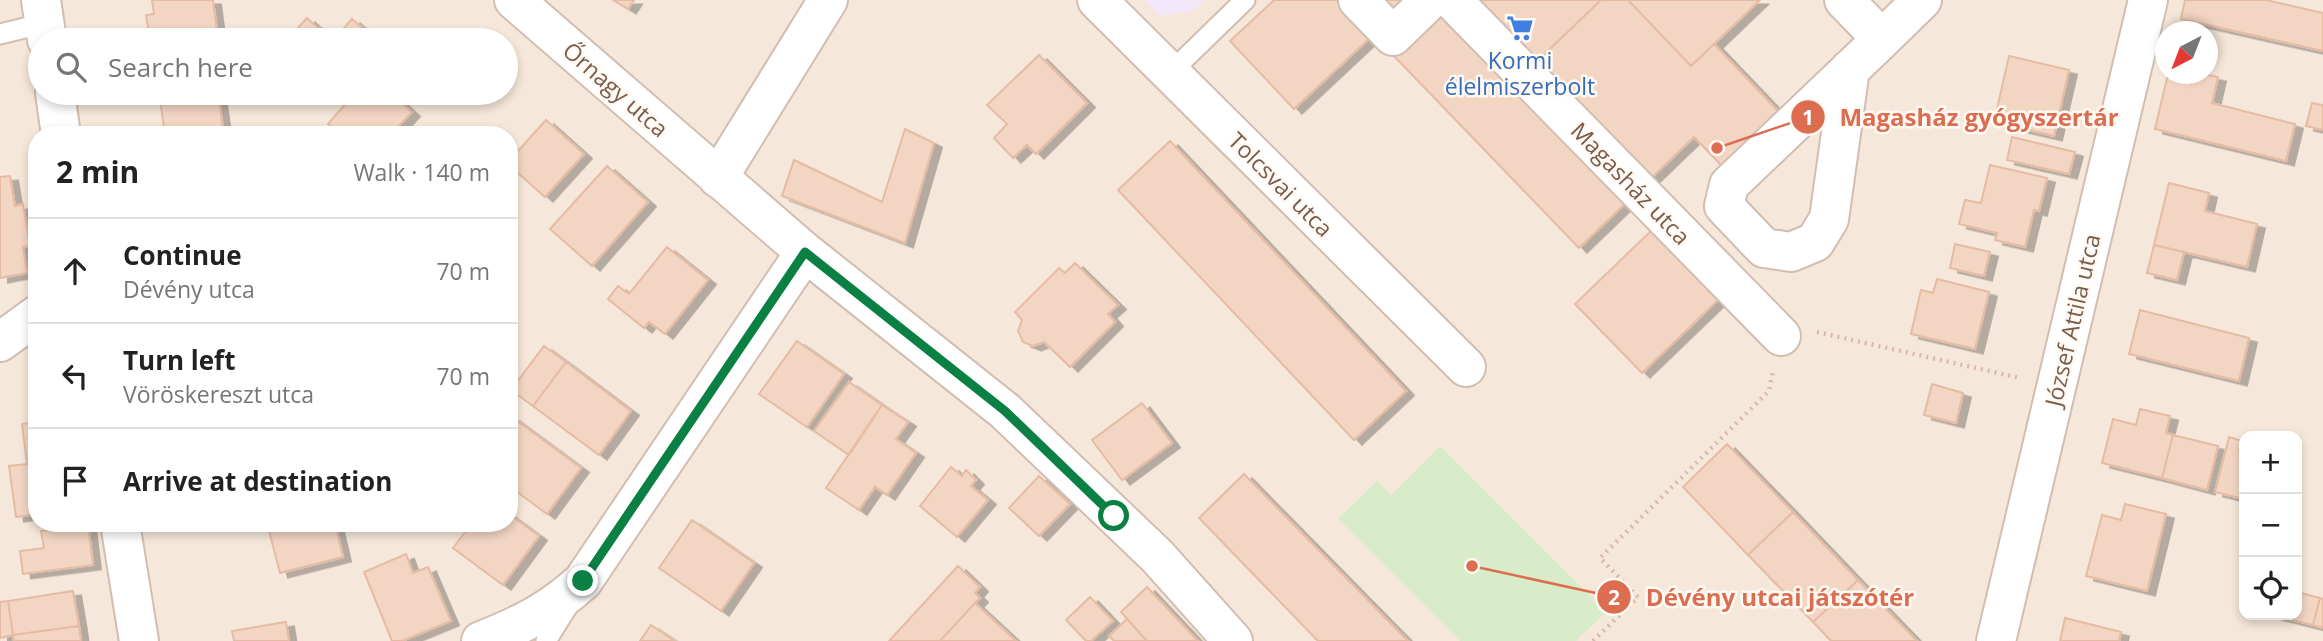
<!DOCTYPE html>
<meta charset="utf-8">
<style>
body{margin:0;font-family:"Open Sans",sans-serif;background:#f6f6f6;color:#222}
.controls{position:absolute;right:21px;bottom:21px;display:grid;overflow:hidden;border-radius:14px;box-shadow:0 4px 10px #0003}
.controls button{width:63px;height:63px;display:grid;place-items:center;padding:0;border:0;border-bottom:2px solid #e0e0e0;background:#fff;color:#222;font:35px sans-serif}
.compass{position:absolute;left:2155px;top:21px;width:63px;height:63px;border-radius:50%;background:#fff;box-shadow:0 4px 10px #0003;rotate:222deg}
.stop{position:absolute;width:21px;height:21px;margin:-16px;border:5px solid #0b8043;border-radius:50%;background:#fff}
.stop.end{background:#0b8043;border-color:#fff;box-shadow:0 2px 7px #0008}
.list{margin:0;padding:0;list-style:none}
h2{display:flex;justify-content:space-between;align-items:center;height:91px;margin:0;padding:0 28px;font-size:30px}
h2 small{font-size:23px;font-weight:400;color:#767676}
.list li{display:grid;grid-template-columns:46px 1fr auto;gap:21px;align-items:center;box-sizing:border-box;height:105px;padding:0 28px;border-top:2px solid #e0e0e0}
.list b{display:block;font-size:26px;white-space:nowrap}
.list p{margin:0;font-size:23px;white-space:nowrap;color:#767676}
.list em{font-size:23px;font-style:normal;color:#767676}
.icon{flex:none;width:38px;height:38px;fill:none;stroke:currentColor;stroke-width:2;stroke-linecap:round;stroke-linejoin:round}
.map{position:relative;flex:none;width:2323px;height:641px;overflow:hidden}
.search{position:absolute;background:#fff;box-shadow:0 4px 10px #0003;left:28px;top:28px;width:490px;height:77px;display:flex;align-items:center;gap:18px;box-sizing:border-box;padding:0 24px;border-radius:38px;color:#767676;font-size:26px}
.panel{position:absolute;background:#fff;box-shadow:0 4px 10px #0003;left:28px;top:126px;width:490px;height:406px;border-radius:28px}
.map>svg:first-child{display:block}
.residential{fill:#f5e8da;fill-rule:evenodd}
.education{fill:#f3e8fa}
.green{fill:#d8ecc9}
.building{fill:#f3d5c3;stroke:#e6bba3;stroke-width:2;filter:url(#shadow)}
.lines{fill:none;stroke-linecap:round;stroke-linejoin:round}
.lane-casing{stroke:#d1beb0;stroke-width:23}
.street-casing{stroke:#d1beb0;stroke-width:42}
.path{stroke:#d9b8a5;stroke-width:4.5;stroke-dasharray:2 5;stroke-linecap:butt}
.lane{stroke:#fff;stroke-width:19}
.street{stroke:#fff;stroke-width:38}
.route{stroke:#0b8043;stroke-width:9}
.labels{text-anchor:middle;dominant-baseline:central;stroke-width:5;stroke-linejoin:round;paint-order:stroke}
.shop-label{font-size:23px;fill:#366cbe;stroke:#fffaf3}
.street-label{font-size:23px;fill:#7a5c4d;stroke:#fffaf3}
.leader{fill:none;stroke:#dc6d51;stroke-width:2.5}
.callout-dot{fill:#dc6d51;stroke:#fffaf3;stroke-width:2.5}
.mark-label{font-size:21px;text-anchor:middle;font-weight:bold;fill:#fff}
.callout-label{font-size:24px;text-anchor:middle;font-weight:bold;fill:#dc6d51;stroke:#fffaf3;stroke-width:5;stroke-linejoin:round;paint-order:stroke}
</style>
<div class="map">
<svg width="2323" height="641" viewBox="0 0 2323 641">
<defs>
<filter id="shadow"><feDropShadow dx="8" dy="4.5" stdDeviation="0" flood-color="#0004"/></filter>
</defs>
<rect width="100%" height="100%" fill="#fdf6ec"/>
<path class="residential" d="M0,0H2323V641H0ZM2166,32H2208V74H2166ZM40,40H506V93H40ZM37,135H509V523H37ZM2244,436H2297V615H2244Z"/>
<path class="education" d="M1145,0H1204L1193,11L1160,16Z"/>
<path class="green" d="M1440,446L1606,612L1576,641H1460L1338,519L1377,481L1391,495Z"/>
<path class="building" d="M152,0H213L218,38L201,40H150L146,15L154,14Z
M613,0H634L628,9Z
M1274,0H1337L1371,37L1294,109L1230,41Z
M1381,0H1411L1396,15Z
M1464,0H1601L1530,68Z
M1601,0H1628L1691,66L1714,44L1779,112L1723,167L1694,137L1643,186L1530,68Z
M1628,0H1760L1691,66Z
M2185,0H2266L2323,13V51L2181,19Z
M1445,5L1631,198L1579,248L1393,55Z
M307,18L331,40H287Z
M352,19L376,40H333Z
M1039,55L1087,103L1036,154L1027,145L1013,158L994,138L1007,124L987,105Z
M2009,56L2069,70L2054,136L1994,122Z
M2168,74H2203L2218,77L2212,103L2295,124L2286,161L2155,129Z
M159,93H218L224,135H165Z
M355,93H383L387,97L391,93L412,112L398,127L404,133L402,135H340L328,124Z
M2312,103L2323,105V130L2306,126Z
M546,120L584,154L545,197L509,165V161Z
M436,128L444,135H429Z
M905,129L934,143L905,243L782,196L794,160L882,202Z
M2012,137L2075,152L2069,174L2007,160Z
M1170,141L1406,391L1354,440L1118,190Z
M1990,165L2047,178L2039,211L2034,210L2025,247L1995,240L1997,233L1959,224L1965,200L1981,203Z
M607,166L648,202L592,266L550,229Z
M10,176L15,206L23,204L30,246L23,247L27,273L0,278V177Z
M2169,183L2209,193L2205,211L2257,224L2247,267L2154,245Z
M1653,229L1720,298L1642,373L1575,304Z
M1955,244L1990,252L1984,276L1950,268Z
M2154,245L2184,252L2177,280L2147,273Z
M667,247L708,280L665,334L649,322L644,328L608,299L618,286L629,294Z
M1075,263L1118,305L1108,314L1115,322L1070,367L1044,342L1033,346L1023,342L1018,331L1022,320L1015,312L1059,268L1065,273Z
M1937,279L1989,292L1975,349L1911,334L1921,290L1933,293Z
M2140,310L2249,338L2239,381L2129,354Z
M797,341L844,374L807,427L759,394Z
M544,346L566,362L533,406L511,390Z
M566,362L631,411L599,455L533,406Z
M849,382L882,405L849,455L814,431Z
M1932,384L1963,393L1956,423L1924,415Z
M1142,403L1172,443L1122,480L1092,440Z
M882,405L908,422L896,439L916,453L887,495L875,487L859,510L826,488Z
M2140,409L2170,416L2166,433L2173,435L2162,478L2102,463L2113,419L2136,425Z
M512,417L581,468L547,514L509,486V421Z
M37,422V514L16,517L9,466L27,464L22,424Z
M2173,435L2218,446L2207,490L2162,478Z
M2229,437L2242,441L2239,451L2244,453V499L2215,492Z
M1727,444L1793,512L1748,555L1683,487Z
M951,467L962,476L966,470L976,480L971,486L988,500L957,537L920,506Z
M1244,474L1408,641H1318L1199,518Z
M1039,476L1070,504L1039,536L1009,508Z
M2125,504L2166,514L2147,591L2086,576L2102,515L2121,520Z
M1793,512L1858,580L1813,622L1748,555Z
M509,514L539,536L503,585L453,548L472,523H509Z
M692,520L754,563L721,611L659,568Z
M50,523H82V525L50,529Z
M267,523H314L315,528L335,523L343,557L280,573Z
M88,524L93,565L23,574L20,551L44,548L41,531Z
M406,554L413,573L428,567L451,621L402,641H392L364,572Z
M958,566L980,587L975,593L980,598L975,603L940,641H889Z
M1858,580L1917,641H1831L1813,622Z
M1147,587L1198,641H1147L1121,612Z
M73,591L79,626L13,635L8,601Z
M2297,592L2320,598L2313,625L2273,615H2297Z
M1090,597L1113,621L1091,641H1086L1066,620Z
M2320,598L2323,599V628L2313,625Z
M8,601L13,635L0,638V602Z
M975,603L1016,641H940Z
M2065,618L2121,632L2119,641H2060Z
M1127,619L1147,641H1114L1109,636Z
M286,622L289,641H234L232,631Z
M651,625L675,641H640Z
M79,626L81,641H14L13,635Z"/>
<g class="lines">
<defs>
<path id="lane" d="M0,34L45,23
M1170,73L1245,0
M546,641L568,606"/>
<path id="street" d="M41,0L47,40
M514,0L805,252L1005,411L1157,556L1233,641
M1097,0L1466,367
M1358,0L1393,36L1430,0
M1452,0L1781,336
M1844,0L1882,39L1922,0
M1850,69L1829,219L1815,242L1791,252L1764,248L1724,206L1729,185L1882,39
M55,93L61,135
M718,178L828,0
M0,342L37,315
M120,523L139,641
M481,641C522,625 550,611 583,581L805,252
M1996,641L2148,0"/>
</defs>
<use href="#lane" class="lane-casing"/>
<use href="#street" class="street-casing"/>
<path class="path" d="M1817,332L2020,378
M1593,641L1638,597L1600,558L1769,391L1773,371"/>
<use href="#lane" class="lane"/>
<use href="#street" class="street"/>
</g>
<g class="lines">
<path class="route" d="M583,581L805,252L1005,411L1114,516"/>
</g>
<defs>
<symbol id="supermarket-bare" viewBox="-9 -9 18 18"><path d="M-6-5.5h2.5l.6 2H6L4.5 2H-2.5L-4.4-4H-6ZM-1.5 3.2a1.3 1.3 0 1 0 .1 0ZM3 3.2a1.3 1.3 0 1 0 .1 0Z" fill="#3f7fe0" stroke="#fffaf3" stroke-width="2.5" paint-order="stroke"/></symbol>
</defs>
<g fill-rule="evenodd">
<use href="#supermarket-bare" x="1501" y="9" width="38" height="38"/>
</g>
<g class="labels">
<g class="shop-label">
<text x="1520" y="60">Kormi<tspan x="1520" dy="26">élelmiszerbolt</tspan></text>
</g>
<g class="street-label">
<text transform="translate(616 89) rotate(41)">Őrnagy utca</text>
<text transform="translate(1631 183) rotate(46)">Magasház utca</text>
<text transform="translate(1281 184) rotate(45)">Tolcsvai utca</text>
<text transform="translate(2072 320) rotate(-77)">József Attila utca</text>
</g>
</g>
<path class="leader" d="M1717 148L1808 117M1472 566L1614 597"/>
<g class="callout-dot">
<circle cx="1717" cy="148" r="7"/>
<circle cx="1472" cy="566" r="7"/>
<circle cx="1808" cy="117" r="18"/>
<circle cx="1614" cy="597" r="18"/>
</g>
<g class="mark-label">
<text x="1808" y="125">1</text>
<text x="1614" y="605">2</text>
</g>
<g class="callout-label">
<text x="1979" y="126">Magasház gyógyszertár</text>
<text x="1780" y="606">Dévény utcai játszótér</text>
</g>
</svg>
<div class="controls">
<button>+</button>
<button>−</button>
<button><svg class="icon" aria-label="locate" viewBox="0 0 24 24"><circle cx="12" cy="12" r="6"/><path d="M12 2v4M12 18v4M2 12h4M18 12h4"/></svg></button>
</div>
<svg class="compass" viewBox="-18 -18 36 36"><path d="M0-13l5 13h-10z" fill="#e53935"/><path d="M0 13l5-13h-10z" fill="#767676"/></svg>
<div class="stop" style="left:1114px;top:516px"></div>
<div class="stop end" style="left:583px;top:581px"></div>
<div class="search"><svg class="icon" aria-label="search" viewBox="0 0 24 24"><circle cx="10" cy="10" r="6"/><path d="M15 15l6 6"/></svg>Search here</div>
<section class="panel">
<h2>2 min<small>Walk · 140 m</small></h2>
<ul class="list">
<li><svg class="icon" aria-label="ahead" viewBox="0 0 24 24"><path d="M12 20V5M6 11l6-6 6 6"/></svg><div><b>Continue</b><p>Dévény utca</p></div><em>70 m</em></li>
<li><svg class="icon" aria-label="left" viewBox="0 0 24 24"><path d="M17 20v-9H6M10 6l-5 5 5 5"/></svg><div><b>Turn left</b><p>Vöröskereszt utca</p></div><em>70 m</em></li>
<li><svg class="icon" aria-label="arrive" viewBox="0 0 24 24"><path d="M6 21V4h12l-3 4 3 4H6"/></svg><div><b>Arrive at destination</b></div></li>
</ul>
</section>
</div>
